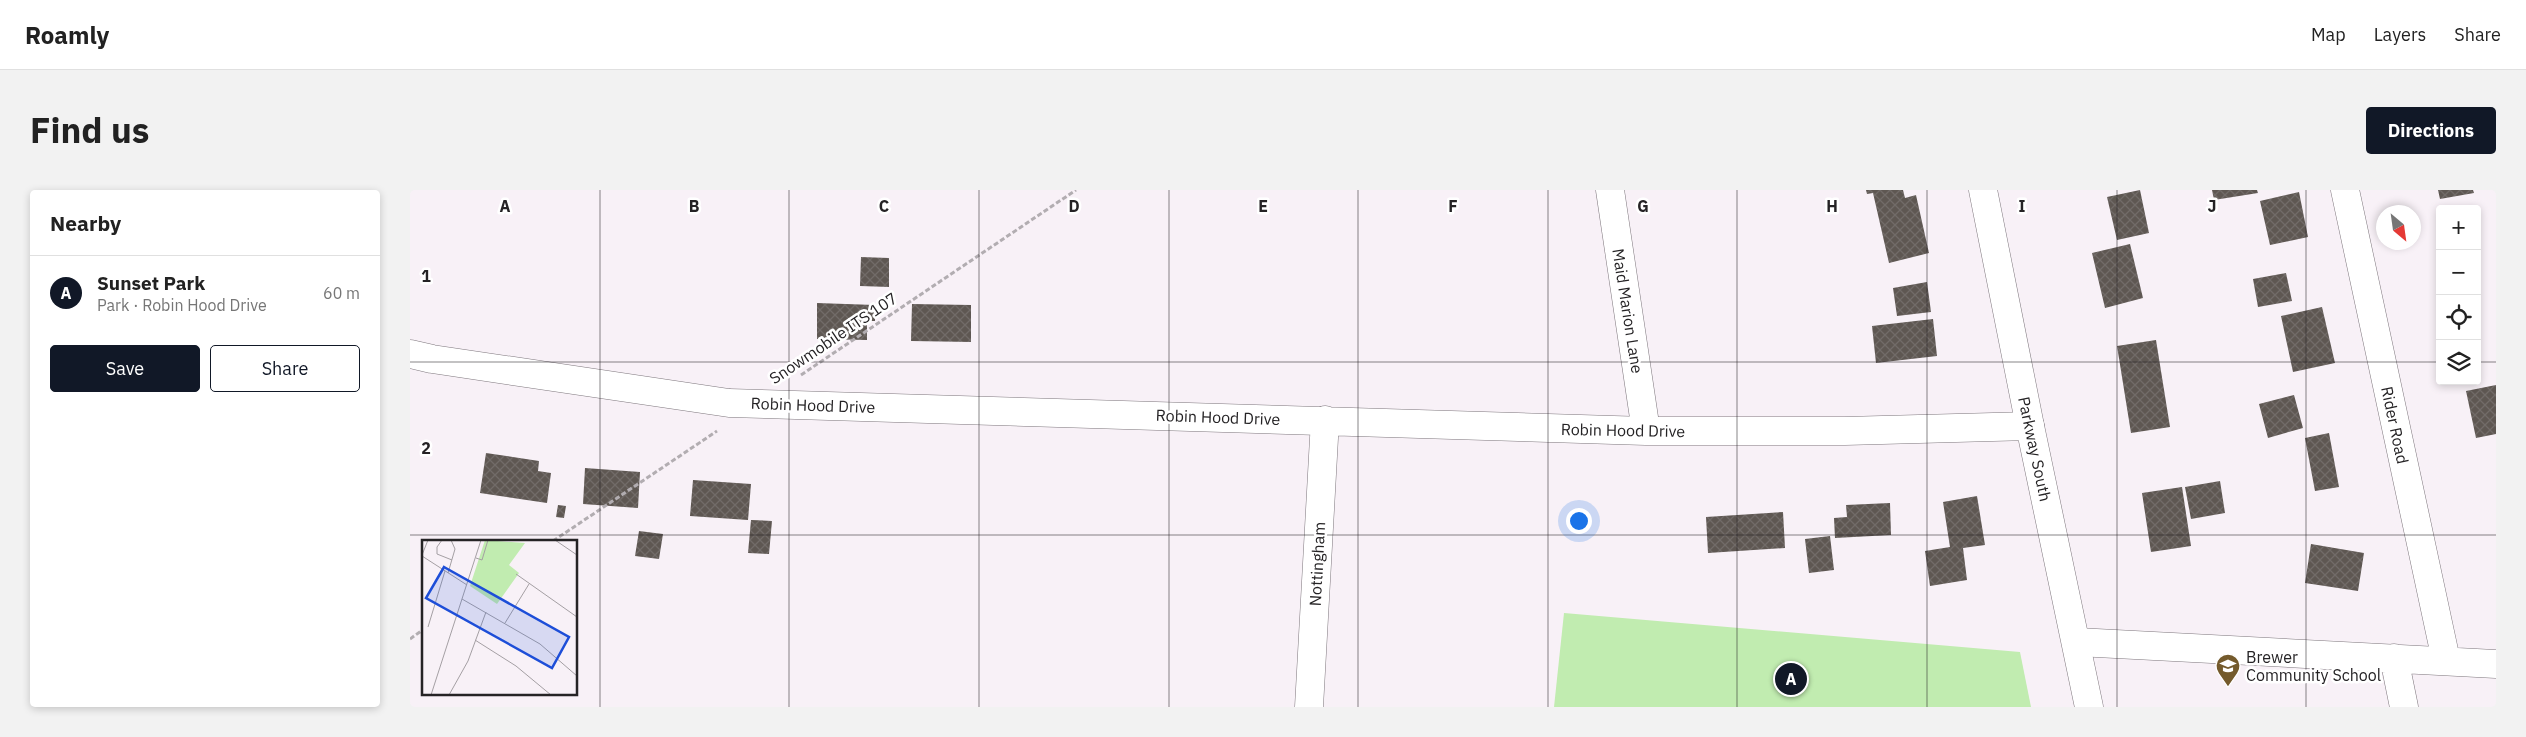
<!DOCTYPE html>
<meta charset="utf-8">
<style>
body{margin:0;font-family:"IBM Plex Sans",sans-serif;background:#f2f2f2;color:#222}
.controls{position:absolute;right:15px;top:15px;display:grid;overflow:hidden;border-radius:5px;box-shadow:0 2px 8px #0003}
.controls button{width:45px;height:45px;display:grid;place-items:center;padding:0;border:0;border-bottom:1px solid #e0e0e0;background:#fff;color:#222;font:25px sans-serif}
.compass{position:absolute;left:1966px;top:15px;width:45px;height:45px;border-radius:50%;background:#fff;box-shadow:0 2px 8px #0003;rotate:151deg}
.you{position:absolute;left:1168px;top:330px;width:18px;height:18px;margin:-12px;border:4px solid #fff;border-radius:50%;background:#1a73e8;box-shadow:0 0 0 8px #1a73e833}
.badge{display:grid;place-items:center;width:32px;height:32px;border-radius:50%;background:#111827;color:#fff;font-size:16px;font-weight:700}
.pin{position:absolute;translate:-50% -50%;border:2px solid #fff;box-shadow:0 1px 5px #0006}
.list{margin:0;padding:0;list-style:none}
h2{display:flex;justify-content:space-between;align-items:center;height:65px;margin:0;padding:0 20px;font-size:21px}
h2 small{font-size:16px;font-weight:400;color:#767676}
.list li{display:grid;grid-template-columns:32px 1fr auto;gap:15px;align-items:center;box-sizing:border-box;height:75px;padding:0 20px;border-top:1px solid #e0e0e0}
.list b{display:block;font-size:19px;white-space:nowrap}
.list p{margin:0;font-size:16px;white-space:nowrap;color:#767676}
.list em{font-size:16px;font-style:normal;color:#767676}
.actions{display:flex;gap:10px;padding:15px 20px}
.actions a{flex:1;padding:11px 0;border:1px solid #111827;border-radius:5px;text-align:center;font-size:18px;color:#111827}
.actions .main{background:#111827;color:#fff}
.icon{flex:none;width:28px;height:28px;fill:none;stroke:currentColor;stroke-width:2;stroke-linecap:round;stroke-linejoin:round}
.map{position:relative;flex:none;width:2086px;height:517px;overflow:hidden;border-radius:5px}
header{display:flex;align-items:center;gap:30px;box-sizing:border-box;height:70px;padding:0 25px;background:#fff;border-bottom:1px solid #e0e0e0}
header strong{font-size:24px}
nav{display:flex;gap:28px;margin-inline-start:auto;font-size:18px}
.intro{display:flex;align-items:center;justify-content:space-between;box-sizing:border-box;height:120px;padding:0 30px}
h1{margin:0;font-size:35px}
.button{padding:12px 22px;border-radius:5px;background:#111827;color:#fff;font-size:18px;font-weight:700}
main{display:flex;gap:30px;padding:0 30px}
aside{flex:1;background:#fff;border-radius:5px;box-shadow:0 2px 8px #0003}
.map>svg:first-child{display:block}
.park{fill:#c1ecb0}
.building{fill:url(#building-cross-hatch)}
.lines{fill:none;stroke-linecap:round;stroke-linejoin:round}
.minor-casing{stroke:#7e777d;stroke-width:29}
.major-casing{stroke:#7e777d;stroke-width:29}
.path{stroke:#b2adb1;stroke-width:3;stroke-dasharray:5 2.5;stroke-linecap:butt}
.minor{stroke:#fff;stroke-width:28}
.major{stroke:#fff;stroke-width:28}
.grid{fill:none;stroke:#252325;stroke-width:1;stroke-opacity:0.55}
.labels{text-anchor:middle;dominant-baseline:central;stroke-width:5;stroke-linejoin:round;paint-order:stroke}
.street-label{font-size:16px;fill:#252325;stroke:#fff}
.poi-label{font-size:16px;fill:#252325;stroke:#fff;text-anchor:start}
.inset-road{fill:none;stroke:#a49fa3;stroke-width:1}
.view{fill:#1d4ed8;fill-opacity:0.15;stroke:#1d4ed8;stroke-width:2.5}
.inset-edge{fill:none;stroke:#252325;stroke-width:2.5}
.grid-label{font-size:16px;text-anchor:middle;font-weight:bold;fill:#252325;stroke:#fff;stroke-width:5;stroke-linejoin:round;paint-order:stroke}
</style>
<header>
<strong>Roamly</strong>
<nav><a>Map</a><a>Layers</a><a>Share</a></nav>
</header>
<div class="intro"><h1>Find us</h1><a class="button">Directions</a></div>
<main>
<aside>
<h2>Nearby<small></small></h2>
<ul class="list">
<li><span class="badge">A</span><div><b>Sunset Park</b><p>Park · Robin Hood Drive</p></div><em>60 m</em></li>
</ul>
<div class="actions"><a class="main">Save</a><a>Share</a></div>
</aside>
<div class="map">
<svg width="2086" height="517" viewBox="0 0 2086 517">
<defs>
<pattern id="building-cross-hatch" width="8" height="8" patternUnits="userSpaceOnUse" patternTransform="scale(1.25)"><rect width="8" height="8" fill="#5e5752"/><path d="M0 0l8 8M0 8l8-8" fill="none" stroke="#716b68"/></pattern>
</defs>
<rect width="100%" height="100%" fill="#f8f1f7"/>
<path class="park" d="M1154,423L1610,462L1621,517H1144Z"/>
<path class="building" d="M1456,0H1493L1495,8L1506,5L1519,63L1479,73L1463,3L1457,4Z
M1730,0L1739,43L1707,50L1697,7Z
M1802,0H1847L1848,3L1804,10Z
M2028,0H2063L2064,3L2030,9Z
M1889,2L1898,47L1860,55L1850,11Z
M1720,54L1733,108L1695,118L1682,63Z
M451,67L479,68V97L450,96Z
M1876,83L1882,111L1848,117L1843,89Z
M1517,92L1521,122L1487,126L1483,98Z
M407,113L465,115V131H457V150L407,149Z
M502,114L561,115V152L501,151Z
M1912,117L1925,173L1883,182L1871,126Z
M1523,129L1527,166L1466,173L1462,136Z
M1746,150L1760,237L1721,243L1707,156Z
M2086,195V244L2066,248L2056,201Z
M1884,205L1893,238L1858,248L1849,214Z
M1919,243L1929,297L1905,301L1895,248Z
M76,263L129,271L128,281L141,283L137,313L70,303Z
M175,278L230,282L228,318L173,314Z
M283,290L341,294L338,330L280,326Z
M1810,291L1815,323L1781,329L1775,297Z
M1772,297L1781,356L1741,362L1732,303Z
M1567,306L1575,355L1553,358L1557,390L1520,396L1515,361L1540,357L1533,312Z
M1480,313L1481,345L1425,348L1424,328L1437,327L1436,315Z
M148,315L156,316L154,328L146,327Z
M1373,322L1375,358L1298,363L1296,327Z
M341,330L362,331L359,364L338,363Z
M229,341L253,344L249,369L225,366Z
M1420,346L1424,380L1399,383L1395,349Z
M1901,354L1954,363L1948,401L1895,393Z"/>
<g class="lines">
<defs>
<path id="minor" d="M1200,0L1236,241
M1935,0L2036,470
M0,164L22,169L319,213L1236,241H1435L1620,236
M1667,452L2086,474
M1984,468L1994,517
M899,517L915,230"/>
<path id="major" d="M1573,0L1620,236L1679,517"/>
</defs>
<use href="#minor" class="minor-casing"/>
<use href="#major" class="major-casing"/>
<path class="path" d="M391,185L666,0
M143,351L307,241
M0,449L14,439"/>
<use href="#minor" class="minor"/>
<use href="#major" class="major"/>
</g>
<path class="grid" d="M190,0V517M379,0V517M569,0V517M759,0V517M948,0V517M1138,0V517M1327,0V517M1517,0V517M1707,0V517M1896,0V517M0,172H2030M2067,172H2086M0,345H2086"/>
<defs>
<symbol id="school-pin" viewBox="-11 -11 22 30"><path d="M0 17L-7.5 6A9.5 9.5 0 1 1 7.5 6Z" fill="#745a2c" stroke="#fff"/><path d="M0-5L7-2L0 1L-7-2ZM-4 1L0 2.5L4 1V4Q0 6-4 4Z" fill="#fff"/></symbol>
</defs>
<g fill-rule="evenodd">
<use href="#school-pin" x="1804" y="462" width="28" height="38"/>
</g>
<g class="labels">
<g class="street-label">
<text transform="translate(1218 121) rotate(81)">Maid Marion Lane</text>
<text transform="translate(423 148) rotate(-34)">Snowmobile ITS 107</text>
<text transform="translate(403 215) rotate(2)">Robin Hood Drive</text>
<text transform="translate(808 227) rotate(2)">Robin Hood Drive</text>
<text transform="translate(1985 235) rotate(78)">Rider Road</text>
<text transform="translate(1213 240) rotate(1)">Robin Hood Drive</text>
<text transform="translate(1625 259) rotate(78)">Parkway South</text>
<text transform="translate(907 374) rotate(-87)">Nottingham</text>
</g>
<g class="poi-label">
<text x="1836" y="467">Brewer<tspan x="1836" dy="18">Community School</tspan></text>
</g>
</g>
<g transform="translate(12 350)">
<rect width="155" height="155" fill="#f8f1f7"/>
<path d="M63,0L103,3L87,25L97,33L75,64L48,46Z" fill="#c1ecb0"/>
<path class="inset-road" d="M20,0L15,7V14L30,20M133,0L155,15M0,15L6,0M0,16L45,45M54,18L60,20L66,0M26,33L33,9L29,0M94,34L155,77M40,59L118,104L155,136M83,83L107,44M6,87L23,31M53,100L94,126L129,155M9,155L59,0M27,155L46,121L64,72"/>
<path class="view" d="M22,27L147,97L130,128L4,58Z"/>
<rect width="155" height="155" class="inset-edge"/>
</g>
<g class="grid-label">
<text x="95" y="22">A</text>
<text x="284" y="22">B</text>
<text x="474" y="22">C</text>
<text x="664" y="22">D</text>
<text x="853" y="22">E</text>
<text x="1043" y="22">F</text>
<text x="1233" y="22">G</text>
<text x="1422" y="22">H</text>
<text x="1612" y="22">I</text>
<text x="1802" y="22">J</text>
<text x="16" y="92">1</text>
<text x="16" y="264">2</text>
</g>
</svg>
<div class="controls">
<button>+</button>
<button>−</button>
<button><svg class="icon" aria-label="locate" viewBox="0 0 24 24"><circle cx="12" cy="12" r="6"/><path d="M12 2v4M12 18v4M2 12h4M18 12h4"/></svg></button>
<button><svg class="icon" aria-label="layers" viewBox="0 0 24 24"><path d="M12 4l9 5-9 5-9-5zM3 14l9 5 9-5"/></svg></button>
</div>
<svg class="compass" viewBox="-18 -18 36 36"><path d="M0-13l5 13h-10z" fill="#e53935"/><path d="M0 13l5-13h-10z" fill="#767676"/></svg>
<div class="you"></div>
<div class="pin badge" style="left:1381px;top:489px">A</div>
</div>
</main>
